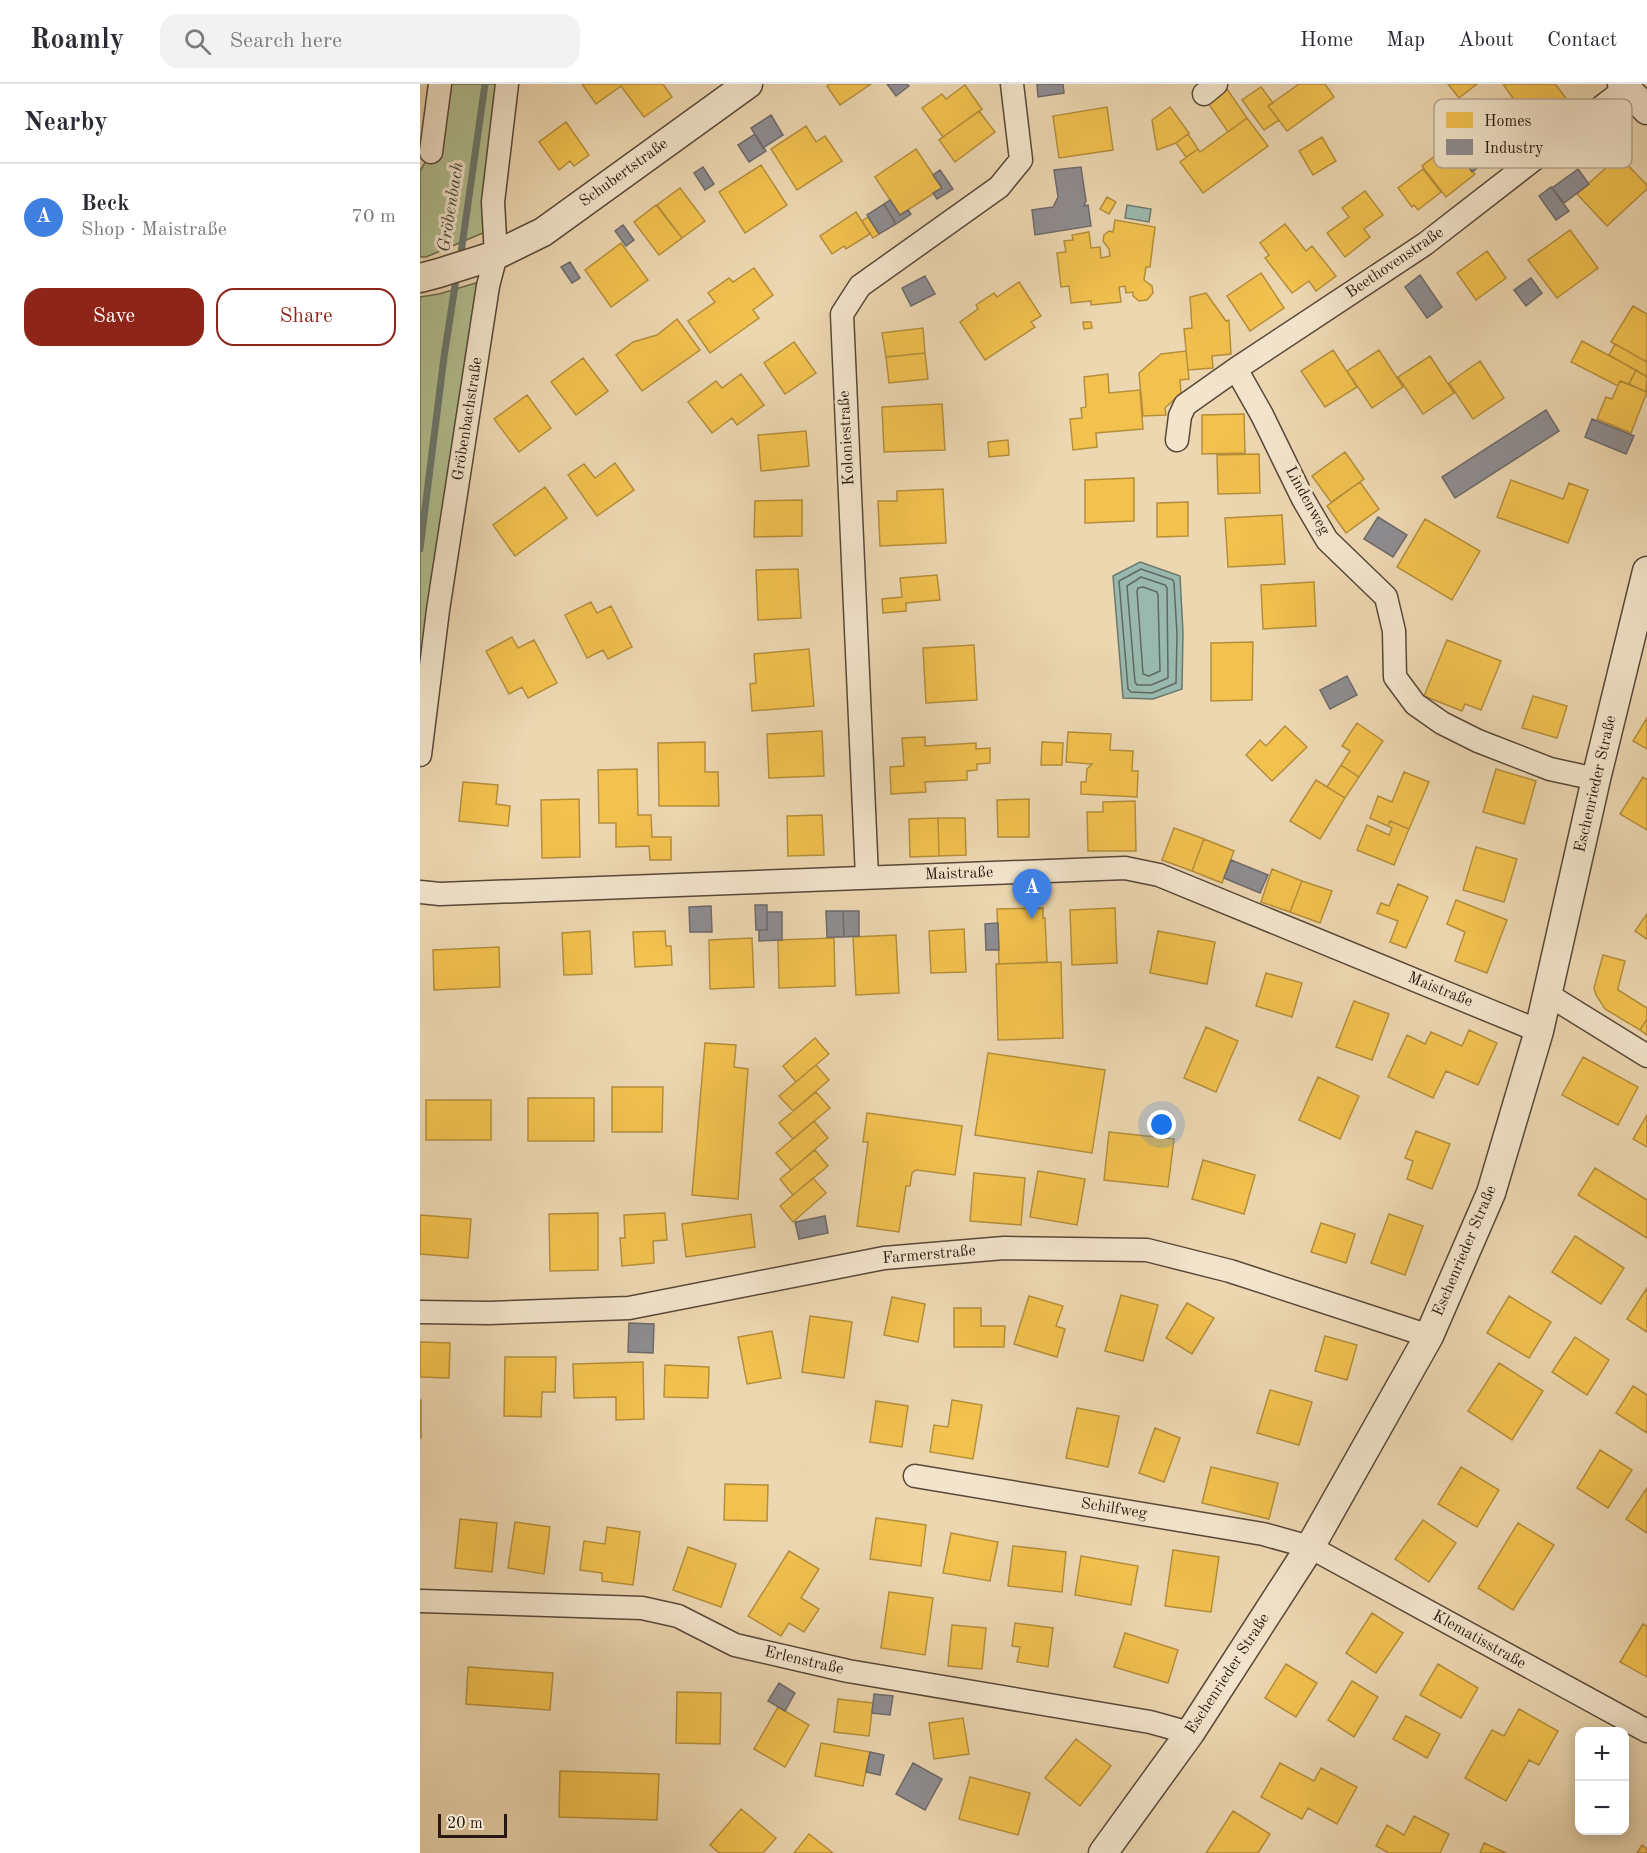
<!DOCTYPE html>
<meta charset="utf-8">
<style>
body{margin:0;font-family:"Old Standard TT",serif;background:#f2f2f3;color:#2b2b33}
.controls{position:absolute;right:18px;bottom:18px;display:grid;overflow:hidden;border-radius:12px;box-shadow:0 3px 15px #0003}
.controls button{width:54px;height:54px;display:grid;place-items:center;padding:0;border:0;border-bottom:2px solid #e1e1e2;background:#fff;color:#2b2b33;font:30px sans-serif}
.scale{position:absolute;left:18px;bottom:15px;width:69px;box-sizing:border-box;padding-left:6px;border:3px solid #271910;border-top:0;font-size:16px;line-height:21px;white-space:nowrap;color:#271910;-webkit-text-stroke:4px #f3e5cc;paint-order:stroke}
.you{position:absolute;left:742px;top:1041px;width:21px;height:21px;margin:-15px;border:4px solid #fff;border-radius:50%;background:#1a73e8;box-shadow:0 0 0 9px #1a73e833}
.badge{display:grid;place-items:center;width:39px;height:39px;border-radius:50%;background:#8f2418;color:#fff;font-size:20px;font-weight:700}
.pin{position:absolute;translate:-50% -50px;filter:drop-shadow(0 2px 3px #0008)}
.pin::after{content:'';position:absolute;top:32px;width:21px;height:18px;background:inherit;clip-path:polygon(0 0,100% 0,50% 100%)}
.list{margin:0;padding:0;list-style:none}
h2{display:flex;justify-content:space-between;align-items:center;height:78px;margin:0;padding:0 24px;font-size:26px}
h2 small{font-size:20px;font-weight:400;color:#7c7c81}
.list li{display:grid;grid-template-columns:39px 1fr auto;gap:18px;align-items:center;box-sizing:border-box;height:108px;padding:0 24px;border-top:2px solid #e1e1e2}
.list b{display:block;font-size:22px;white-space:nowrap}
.list p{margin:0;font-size:20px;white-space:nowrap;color:#7c7c81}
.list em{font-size:20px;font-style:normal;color:#7c7c81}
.actions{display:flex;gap:12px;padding:18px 24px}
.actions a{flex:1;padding:14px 0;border:2px solid #8f2418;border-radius:18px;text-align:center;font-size:21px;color:#8f2418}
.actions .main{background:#8f2418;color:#fff}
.icon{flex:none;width:33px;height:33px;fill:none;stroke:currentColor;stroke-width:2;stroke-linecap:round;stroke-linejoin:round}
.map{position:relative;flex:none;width:1227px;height:1769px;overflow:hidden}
header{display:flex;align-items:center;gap:36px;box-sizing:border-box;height:84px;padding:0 30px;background:#fff;border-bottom:2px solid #e1e1e2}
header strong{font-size:28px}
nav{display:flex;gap:33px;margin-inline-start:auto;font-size:21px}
.search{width:420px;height:54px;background:#f2f2f3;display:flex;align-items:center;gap:15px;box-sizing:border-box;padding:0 21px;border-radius:18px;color:#7c7c81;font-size:22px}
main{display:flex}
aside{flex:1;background:#fff}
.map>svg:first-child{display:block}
.green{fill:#b2bf91;stroke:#6c6c50;stroke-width:1.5}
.water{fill:#99b9ae;stroke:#6b796f;stroke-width:1.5}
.homes{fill:#f2c14e;stroke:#b58f3b;stroke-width:1.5}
.industry{fill:#8d8d92;stroke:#6e6a6b;stroke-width:1.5}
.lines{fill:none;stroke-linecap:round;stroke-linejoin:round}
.shore{stroke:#60695f;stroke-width:1.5}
.stream{stroke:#6b796f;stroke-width:7}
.minor-casing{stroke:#584838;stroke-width:25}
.tertiary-casing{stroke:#584838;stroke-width:31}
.minor{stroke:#f3e5cc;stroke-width:22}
.tertiary{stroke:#f3e5cc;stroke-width:28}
.labels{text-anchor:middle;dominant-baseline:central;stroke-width:6;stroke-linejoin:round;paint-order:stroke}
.street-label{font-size:16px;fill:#271910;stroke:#f3e5cc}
.water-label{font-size:18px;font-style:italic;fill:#49493f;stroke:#f3e5cc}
.key{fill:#f3e5cc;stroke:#b6a894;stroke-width:1.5}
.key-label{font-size:16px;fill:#271910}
</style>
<header>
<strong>Roamly</strong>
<div class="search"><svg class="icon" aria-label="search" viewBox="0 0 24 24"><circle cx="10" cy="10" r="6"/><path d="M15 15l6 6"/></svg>Search here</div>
<nav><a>Home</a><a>Map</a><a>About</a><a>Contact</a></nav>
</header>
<main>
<aside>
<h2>Nearby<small></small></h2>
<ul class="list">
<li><span class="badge" style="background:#3f7fe0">A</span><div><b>Beck</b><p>Shop · Maistraße</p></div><em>70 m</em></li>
</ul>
<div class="actions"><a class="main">Save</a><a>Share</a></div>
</aside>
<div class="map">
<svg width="1227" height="1769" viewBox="0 0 1227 1769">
<rect width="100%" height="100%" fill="#edd7b1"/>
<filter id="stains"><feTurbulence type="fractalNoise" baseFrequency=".00333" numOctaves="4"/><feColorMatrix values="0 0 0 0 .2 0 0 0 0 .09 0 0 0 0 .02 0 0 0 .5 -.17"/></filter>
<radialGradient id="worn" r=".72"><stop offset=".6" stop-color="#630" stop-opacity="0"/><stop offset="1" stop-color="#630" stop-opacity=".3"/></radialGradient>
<path class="green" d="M22,0H82L63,149L6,173H0V87L11,68Z
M59,198L0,618V213L19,210Z"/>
<path class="water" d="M707,121L731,125L729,138L705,134Z
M720,478L760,492L763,549L762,605L733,615L703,614L693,492Z"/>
<path class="homes" d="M162,0H243L252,13L224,33L201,2L176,20Z
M409,0H451L420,21L407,2Z
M879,0H905L914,13L867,47L848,22Z
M1028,0H1057L1039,14Z
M1083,0H1135L1149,18L1114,44Z
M545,1L562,25L523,53L502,24L522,10L526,15Z
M841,3L853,19L848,22L859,36L844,46L822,16Z
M807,5L827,34L808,48L788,19Z
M687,23L693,66L639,74L633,32Z
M750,23L769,49L756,59L737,66L732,36Z
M559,27L575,48L535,78L519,56Z
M827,34L848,62L783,109L760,78L778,65L780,68Z
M146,38L169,71L154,82L150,77L139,86L119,58Z
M386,42L396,58L405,52L422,77L377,106L351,65Z
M768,50L778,65L766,73L756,59Z
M902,53L916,77L893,91L879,67Z
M1031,59L1055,90L1026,113L1002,82Z
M496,65L522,104L480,131L455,93Z
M1199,72L1227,101V105L1187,142L1157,110Z
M341,81L367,121L325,149L299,108Z
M1003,85L1021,108L998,126L994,121L992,123L978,104Z
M260,104L285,137L262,154L237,121Z
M945,107L963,131L944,145L950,153L925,173L907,149L929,133L922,124Z
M687,113L696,118L689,130L680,125Z
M236,121L262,154L239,171L214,138Z
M436,128L450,150L426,165L424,162L412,170L400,152Z
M448,133L459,150L453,154L442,137Z
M695,136L735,143L730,183H726L724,196L732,202L733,209L727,216L719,217L713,212V208L706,209L705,202L699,203L701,218L671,221V217L651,219L649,202L641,203L637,169L646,168L644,157L653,156L652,151L669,148L671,164L680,163L681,174L690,172L689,165L683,157L684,151L689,147L693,148Z
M865,140L886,167L892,162L916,192L896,207L889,197L872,209L845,174L849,171L840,159Z
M1150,146L1178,184L1137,214L1108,176Z
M201,159L228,196L191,223L165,186Z
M1067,167L1086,194L1056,216L1037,189Z
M334,184L353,211L333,226L339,234L290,269L268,237L295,218L288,209L309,194L313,198Z
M841,189L864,224L830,247L807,212Z
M599,198L621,232L611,238L615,243L565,276L540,238L558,225L556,221L574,209L577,213Z
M786,209L806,237L809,236L811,270L792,272L793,284L768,286L764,245L772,244L770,213Z
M1213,222L1227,230V278L1191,258Z
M257,235L280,266L222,307L196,271L213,258L237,251Z
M663,238H671L672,244L664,245Z
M503,244L505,269L466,273L462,249Z
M1162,257L1216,286L1209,300L1200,297L1198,302L1151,278Z
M374,258L396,289L365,310L344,279Z
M1195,260L1227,278V293L1189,271Z
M913,266L937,303L905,323L881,287Z
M959,266L983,303L952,324L927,287Z
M766,267L769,295L760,296L761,309L745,324L746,331L723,332L719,289L741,270Z
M505,269L508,295L469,299L466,273Z
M1010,272L1034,309L1003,330L978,293Z
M163,274L188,307L156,331L131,298Z
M1060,277L1084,314L1053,335L1029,299Z
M1216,286L1227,293L1226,308L1209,300Z
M321,290L344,321L317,341L312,334L292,349L268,318L296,297L302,304Z
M688,290L689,309L720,306L723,345L676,349L677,363L653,366L650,335L662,334L661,324L666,323L664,293Z
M1200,297L1227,308L1211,349L1177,335L1186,313L1192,315Z
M107,311L131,344L99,368L74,335Z
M522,320L525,366L464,368L462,323Z
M824,330L825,369L782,370V331Z
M386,347L389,382L341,387L338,351Z
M588,356L589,371L569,373L568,358Z
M925,368L944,395L911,418L892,392Z
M839,370L840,409L798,410L797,371Z
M195,379L214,406L177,432L148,391L164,380L175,394Z
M714,394V437L665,439V396Z
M1091,396L1143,415L1149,399L1168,406L1148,459L1077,433Z
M940,398L959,425L926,449L907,422Z
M125,403L147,434L95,472L73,441Z
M523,405L526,459L460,462L458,417H477V407Z
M382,416V452L334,453L335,417Z
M768,418V452L737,453V419Z
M862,431L865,480L808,483L805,434Z
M1005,435L1060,467L1032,516L977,483Z
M378,485L381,534L338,536L336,486Z
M517,491L520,516L486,519V527L463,529L462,515L482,513L480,494Z
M894,498L896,542L843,545L841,501Z
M171,518L177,529L191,522L212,563L188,575L183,566L167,574L145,531Z
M92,553L98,564L114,556L137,599L108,614L102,603L89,610L66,567Z
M1027,556L1081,577L1061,626L1045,620L1042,627L1004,612Z
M833,558L832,616L791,617V559Z
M554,561L557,616L506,619L503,564Z
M389,565L394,622L332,627L330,600L336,599L334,570Z
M1113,612L1147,622L1137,654L1102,644Z
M1227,634V665L1213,657Z
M937,639L963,657L939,693L921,681L930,667L922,662Z
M865,642L887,663L852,697L826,671L840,656L846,662Z
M402,647L404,692L349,694L347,650Z
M648,648L691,650L690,666L713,667L712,687H718L717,713L661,710V698H666L667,685L672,680L646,678Z
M505,653V662L556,659V665L570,664V679L557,680V686L547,687V696L505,698L506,708L471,710L470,683L484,682L482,654Z
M285,658V688H298L299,722H239L238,659Z
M622,658L643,659L642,681H621Z
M921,681L939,693L925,714L907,703Z
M217,685L218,731H231L232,753H251V776H230L229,762L196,763V739H179L178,686Z
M1076,685L1116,697L1104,740L1063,728Z
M984,688L1009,698L989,745L970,737L968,742L950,734L958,712L972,718Z
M1223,693L1227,696V746L1200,730Z
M896,696L925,714L900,755L870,737Z
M43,698L78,701L76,720L90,722L88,742L39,737Z
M159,715L160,773L122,774L121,716Z
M609,715V753H578L577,716Z
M715,717L716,767H668L667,728H683V718Z
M402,731L404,771L368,772L367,732Z
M518,734H545L546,771L519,772Z
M518,734L519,772L490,773L489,735Z
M970,737L989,745L974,781L937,766L947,741L969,751L972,744L968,742Z
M754,744L784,755L772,787L742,776Z
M784,755L814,767L802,799L772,787Z
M1056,763L1097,775L1084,818L1043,806Z
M852,785L882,797L870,828L841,818Z
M882,797L912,807L900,839L870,828Z
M978,800L1008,813L986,864L970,858L978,837L957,829L961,819L969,822Z
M1036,816L1087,836L1067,889L1035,877L1045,848L1027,840Z
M623,824V834H625L627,878L579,880L577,825Z
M695,824L697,879L652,881L650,826Z
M1227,830V855L1215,847Z
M544,845L546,888L511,889L509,847Z
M170,847L172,890L144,891L142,849Z
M245,847L246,862H251L252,881L215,883L213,848Z
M738,847L795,858L787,900L730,889Z
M476,851L479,909L436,911L433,853Z
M332,854L334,903L290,905L289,856Z
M414,854L415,902L359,904L358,856Z
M79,863L80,903L14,906L13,866Z
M1183,871L1205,877L1198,904V906L1227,924V935L1220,946L1185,925L1176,911L1174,904Z
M641,878L643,954L578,956L576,880Z
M846,889L882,899L872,933L836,922Z
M934,917L969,930L952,976L916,963Z
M1227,935V951L1220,946Z
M786,943L818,957L796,1008L764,994Z
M1049,946L1077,959L1058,1001L1026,987L1013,1014L968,993L987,951L1005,960L1011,948L1042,962Z
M395,954L409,970L376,998L363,982Z
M285,959L316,961L314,983L328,985L318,1115L272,1111Z
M568,969L685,986L672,1069L555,1051Z
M1163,973L1218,1003L1198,1041L1142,1011Z
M396,981L409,996L373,1027L359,1012Z
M898,993L939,1012L920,1055L879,1036Z
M192,1003H243L242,1048H192Z
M396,1008L410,1024L373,1055L359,1039Z
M108,1014H174V1057H108Z
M6,1016H71V1056H6Z
M447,1029L542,1042L535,1091L496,1086L492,1089L490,1102H486L479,1148L437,1142L448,1058H443Z
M1227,1031V1063L1213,1055Z
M394,1037L408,1054L371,1086L356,1069Z
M996,1047L1030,1060L1012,1105L987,1095L993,1077L985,1074Z
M689,1048L754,1055L748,1103L684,1096Z
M395,1066L408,1082L373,1111L360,1095Z
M783,1076L835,1091L824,1130L772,1115Z
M1175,1084L1227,1116V1154L1158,1111Z
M618,1087L665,1095L657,1141L610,1133Z
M554,1089L605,1094L601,1141L550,1137Z
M393,1094L406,1109L373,1138L360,1122Z
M178,1129V1186L130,1187L129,1130Z
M245,1129L247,1156L233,1157L234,1179L202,1182L200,1154H205L204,1131Z
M331,1130L335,1163L266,1173L262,1140Z
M969,1130L1003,1142L985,1191L951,1179Z
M0,1131L51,1135L48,1174L0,1170Z
M901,1139L935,1150L926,1179L891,1168Z
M1155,1152L1204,1184L1181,1220L1132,1188Z
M1227,1204V1248L1207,1235Z
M701,1211L738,1221L723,1277L685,1267Z
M609,1212L643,1222L636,1242L645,1245L637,1273L594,1260Z
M1089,1212L1131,1238L1109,1274L1067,1249Z
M472,1213L505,1220L498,1258L464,1251Z
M767,1219L794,1234L772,1270L746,1254Z
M534,1224H561V1242H585L584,1263H534Z
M390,1232L432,1238L424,1294L382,1288Z
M352,1247L361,1294L327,1300L318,1253Z
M905,1252L937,1261L927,1296L895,1287Z
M1155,1253L1189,1276L1167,1311L1132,1288Z
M0,1258L30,1259L29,1294L0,1293Z
M85,1273H136L135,1308H122L121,1333L84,1332Z
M223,1278L224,1335L196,1336V1313L154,1314L153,1280Z
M1079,1279L1123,1307L1092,1356L1048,1327Z
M245,1281L289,1283L288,1314L244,1313Z
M1213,1302L1227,1311V1349L1196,1329Z
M850,1306L892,1318L879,1361L837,1349Z
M0,1316H1V1354H0Z
M532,1316L562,1321L553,1375L510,1368L514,1341L528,1343Z
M456,1317L488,1322L482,1363L450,1358Z
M657,1324L699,1332L688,1383L646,1374Z
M735,1344L760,1354L744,1398L719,1389Z
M1180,1366L1212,1386L1188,1424L1157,1404Z
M791,1383L858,1399L849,1435L782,1419Z
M1041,1383L1079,1406L1057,1443L1018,1420Z
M305,1400L348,1401L347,1437L304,1436Z
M1227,1404V1449L1206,1435Z
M456,1434L506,1441L501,1482L450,1475Z
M40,1435L77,1439L72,1488L35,1484Z
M1003,1436L1036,1459L1009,1498L975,1475Z
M95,1438L130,1443L124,1490L88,1484Z
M1098,1439L1134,1461L1093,1526L1058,1504Z
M187,1443L220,1448L213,1501L182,1497V1489L160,1486L164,1457L185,1460Z
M531,1449L578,1458L570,1497L523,1489Z
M593,1462L646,1468L642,1508L588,1502Z
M268,1463L316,1480L301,1523L253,1506Z
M753,1466L799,1473L791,1528L745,1522Z
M369,1467L399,1485L381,1514L399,1525L384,1548L369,1539L361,1552L328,1532Z
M661,1472L718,1482L711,1521L655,1511Z
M469,1508L513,1514L505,1571L461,1564Z
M952,1529L983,1549L956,1589L926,1569Z
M595,1539L633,1544L628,1583L597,1578L600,1563L592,1562Z
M1223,1540L1227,1542V1593L1200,1578Z
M532,1541L566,1544L562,1585L528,1582Z
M705,1549L758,1566L748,1599L694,1583Z
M866,1580L897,1599L876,1633L845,1614Z
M1018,1580L1058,1604L1041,1634L1000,1611Z
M48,1583L133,1589L130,1626L46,1620Z
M932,1597L958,1613L934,1653L908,1636Z
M257,1608L301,1609L300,1660L256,1659Z
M418,1615L453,1619L449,1652L414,1648Z
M358,1623L389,1641L365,1683L334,1665Z
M1099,1625L1138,1647L1119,1681L1109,1676L1086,1717L1045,1694L1072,1646L1084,1652Z
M986,1632L1020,1650L1007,1674L973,1655Z
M543,1634L549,1670L514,1675L509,1639Z
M656,1655L691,1682L660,1722L625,1694Z
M401,1659L450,1668L443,1702L395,1692Z
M860,1679L894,1697L901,1684L937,1703L917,1740L888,1724L882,1735L841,1713Z
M140,1687L239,1690L237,1736L139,1733Z
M550,1693L610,1709L598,1751L539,1735Z
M321,1725L356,1754L343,1769H299L290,1761Z
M813,1727L850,1750L838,1769H786Z
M994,1732L1029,1750L1020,1769H969L956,1762L967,1741L984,1751Z
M389,1750L413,1769H374Z
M1064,1759L1086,1769H1060Z
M1222,1761L1227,1765V1769H1217Z"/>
<path class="industry" d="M467,0H487L489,2L476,12Z
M617,0H643L644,9L618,13Z
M351,31L363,51L343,64L331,44Z
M335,50L346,67L329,78L318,61Z
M1054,51L1071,74L1052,88L1035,65Z
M283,83L294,100L285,106L274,89Z
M661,83L666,117L664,122L668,121L671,142L615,151L612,126L633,123L638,113L634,86Z
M1158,85L1169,100L1144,119L1132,104Z
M520,86L533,105L517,115L513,109L522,104L513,91Z
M1131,103L1149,127L1136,136L1119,112Z
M470,116L480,131L488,126L491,130L476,140L464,120Z
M464,120L476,140L459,150L447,131Z
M203,141L214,156L206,162L195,147Z
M150,178L160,194L152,199L141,183Z
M1000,191L1022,223L1007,234L985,203Z
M505,192L515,210L491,222L482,204Z
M1111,194L1122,209L1106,222L1094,206Z
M1126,326L1139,347L1035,414L1022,393Z
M1172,335L1214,352L1206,370L1165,353Z
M958,433L987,451L973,473L944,455Z
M927,592L937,611L910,625L900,606Z
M811,776L848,791L840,809L804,794Z
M335,821H347V846H336Z
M291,822L292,848H270L269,823Z
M406,827H423L424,853H407Z
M423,827H439V852L424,853Z
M347,828H362V856L339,857V846H347Z
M578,839L579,866H566L565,840Z
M405,1132L408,1149L379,1155L375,1138Z
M209,1239L234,1240L233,1269L208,1268Z
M359,1599L375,1609L365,1627L348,1617Z
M454,1610L473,1612L470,1631L452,1629Z
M450,1668L464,1671L460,1691L446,1688Z
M493,1679L522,1695L505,1726L476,1710Z"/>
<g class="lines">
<path class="shore" d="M721,485L753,496L754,499L757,550L756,599L732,609L711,608L708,605L699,497Z
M721,493L745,501L747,504L748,594L731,601H717L715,598L707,502Z
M723,503L737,508L738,511L740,587L729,592L723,590L717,507L718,504Z"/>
<path class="stream" d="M40,176L65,0
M0,465L24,273L37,189"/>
<defs>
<path id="minor" d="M784,10L796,0
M11,68L20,0
M816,285L842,331L883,415L907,456L966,513L974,547L975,593L995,620L1022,639L1058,657L1130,685L1176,695
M757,356L760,332L765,321L816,285L1005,160L1206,4
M0,671L18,526L68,202L76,171L73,118L87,0
M447,793L422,230L440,202L579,103L601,76L592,0
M0,808L20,810L705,784L739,791L1119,947
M1127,910L1227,972
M0,1228L69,1229L209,1224L464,1174L584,1164L727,1166L810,1187L1009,1252
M495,1392L843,1450L890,1463L1227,1647
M0,1517L222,1524L258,1532L315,1561L428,1587L730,1638L770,1649"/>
<path id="tertiary" d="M1202,0L1227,26
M0,194L19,189L76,171L123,148L328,0
M683,1769L770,1649L890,1463L1009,1252L1071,1109L1119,947L1176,695L1227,487"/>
</defs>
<use href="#minor" class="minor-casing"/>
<use href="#tertiary" class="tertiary-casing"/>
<use href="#minor" class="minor"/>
<use href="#tertiary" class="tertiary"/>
</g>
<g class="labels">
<g class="street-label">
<text transform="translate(204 89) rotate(-36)">Schubertstraße</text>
<text transform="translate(975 179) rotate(-34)">Beethovenstraße</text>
<text transform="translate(48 335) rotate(-81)">Gröbenbachstraße</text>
<text transform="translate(427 354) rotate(-93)">Koloniestraße</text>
<text transform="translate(887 417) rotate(61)">Lindenweg</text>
<text transform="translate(1176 700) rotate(-77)">Eschenrieder Straße</text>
<text transform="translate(539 790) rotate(-2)">Maistraße</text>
<text transform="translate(1020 906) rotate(22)">Maistraße</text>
<text transform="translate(1045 1167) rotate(-67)">Eschenrieder Straße</text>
<text transform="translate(509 1171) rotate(-5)">Farmerstraße</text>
<text transform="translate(694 1425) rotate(9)">Schilfweg</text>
<text transform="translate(1059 1556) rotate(29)">Klematisstraße</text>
<text transform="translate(384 1577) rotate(13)">Erlenstraße</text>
<text transform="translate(808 1590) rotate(-57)">Eschenrieder Straße</text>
</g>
<g class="water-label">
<text transform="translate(31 123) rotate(-81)">Gröbenbach</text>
</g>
</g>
<rect x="1014" y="15" width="198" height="69" rx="9" class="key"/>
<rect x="1026" y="28" width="27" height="16" fill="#f2c14e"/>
<rect x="1026" y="55" width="27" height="16" fill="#8d8d92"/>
<g class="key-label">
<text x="1064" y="42">Homes</text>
<text x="1064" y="69">Industry</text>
</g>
<rect width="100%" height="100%" filter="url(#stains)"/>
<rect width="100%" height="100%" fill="url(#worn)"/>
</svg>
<div class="controls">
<button>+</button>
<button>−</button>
</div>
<div class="scale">20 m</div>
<div class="you"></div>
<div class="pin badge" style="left:612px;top:835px;background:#3f7fe0">A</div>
</div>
</main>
